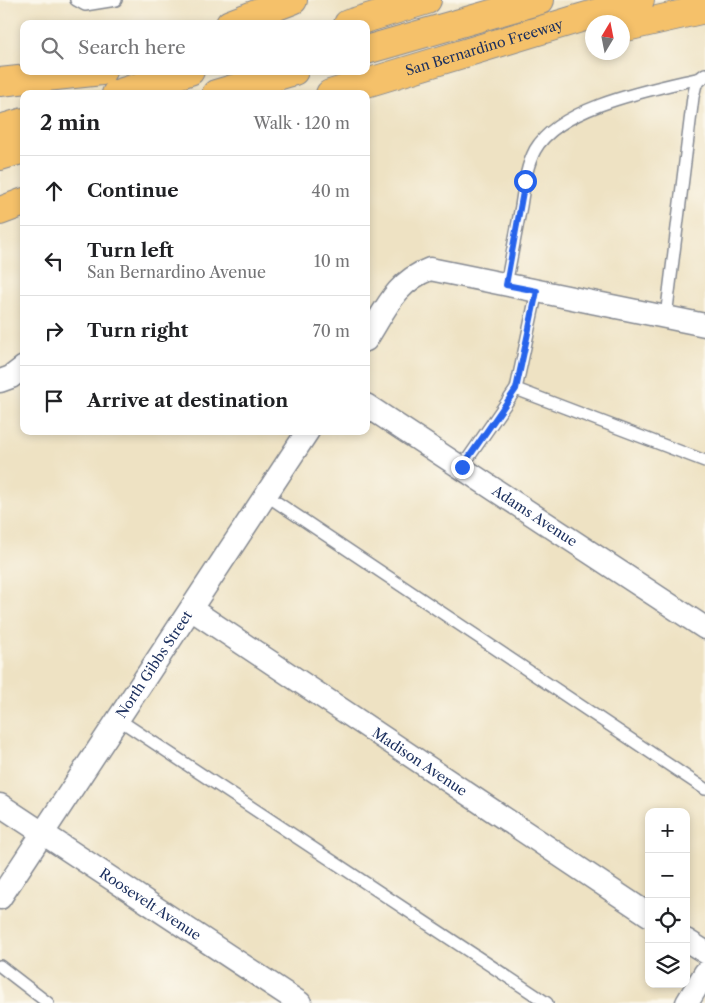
<!DOCTYPE html>
<meta charset="utf-8">
<style>
body{margin:0;font-family:"Libre Caslon Text",serif;background:#f6f6f6;color:#202124}
.controls{position:absolute;right:15px;bottom:15px;display:grid;overflow:hidden;border-radius:10px;box-shadow:0 2px 8px #0003}
.controls button{width:45px;height:45px;display:grid;place-items:center;padding:0;border:0;border-bottom:1px solid #e0e0e0;background:#fff;color:#202124;font:25px sans-serif}
.compass{position:absolute;left:585px;top:15px;width:45px;height:45px;border-radius:50%;background:#fff;box-shadow:0 2px 8px #0003;rotate:10deg}
.stop{position:absolute;width:15px;height:15px;margin:-11px;border:4px solid #2563eb;border-radius:50%;background:#fff}
.stop.end{background:#2563eb;border-color:#fff;box-shadow:0 1px 5px #0008}
.list{margin:0;padding:0;list-style:none}
h2{display:flex;justify-content:space-between;align-items:center;height:65px;margin:0;padding:0 20px;font-size:21px}
h2 small{font-size:16px;font-weight:400;color:#757577}
.list li{display:grid;grid-template-columns:32px 1fr auto;gap:15px;align-items:center;box-sizing:border-box;height:70px;padding:0 20px;border-top:1px solid #e0e0e0}
.list b{display:block;font-size:19px;white-space:nowrap}
.list p{margin:0;font-size:16px;white-space:nowrap;color:#757577}
.list em{font-size:16px;font-style:normal;color:#757577}
.icon{flex:none;width:28px;height:28px;fill:none;stroke:currentColor;stroke-width:2;stroke-linecap:round;stroke-linejoin:round}
.map{position:relative;flex:none;width:705px;height:1003px;overflow:hidden}
.search{position:absolute;background:#fff;box-shadow:0 2px 8px #0003;left:20px;top:20px;width:350px;height:55px;display:flex;align-items:center;gap:12px;box-sizing:border-box;padding:0 18px;border-radius:10px;color:#757577;font-size:19px}
.panel{position:absolute;background:#fff;box-shadow:0 2px 8px #0003;left:20px;top:90px;width:350px;height:345px;border-radius:10px}
.map>svg:first-child{display:block}
.lines{fill:none;stroke-linecap:round;stroke-linejoin:round}
.lane-casing{stroke:#848890;stroke-width:14}
.street-casing{stroke:#848890;stroke-width:25}
.highway-casing{stroke:#848890;stroke-width:30}
.lane{stroke:#fff;stroke-width:11}
.street{stroke:#fff;stroke-width:22}
.highway{stroke:#f5c16b;stroke-width:28}
.route{stroke:#2563eb;stroke-width:6}
.labels{text-anchor:middle;dominant-baseline:central;stroke-width:4;stroke-linejoin:round;paint-order:stroke}
.street-label{font-size:14px;fill:#1b2f5e;stroke:#fbf7ec}
</style>
<div class="map">
<svg width="705" height="1003" viewBox="0 0 705 1003">
<rect width="100%" height="100%" fill="#fbf7ec"/>
<filter id="ink" filterUnits="userSpaceOnUse"><feTurbulence type="fractalNoise" baseFrequency=".02" numOctaves="2"/><feDisplacementMap in="SourceGraphic" scale="10" xChannelSelector="R" yChannelSelector="G"/><feConvolveMatrix kernelMatrix="1 2 1 2 8 2 1 2 1" color-interpolation-filters="sRGB"/></filter>
<filter id="wash" filterUnits="userSpaceOnUse"><feTurbulence type="fractalNoise" baseFrequency=".0096" numOctaves="4" result="noise"/><feDisplacementMap in="SourceGraphic" scale="20" xChannelSelector="R" yChannelSelector="G"/><feGaussianBlur stdDeviation="1.12" result="paint"/><feColorMatrix in="noise" values="0 0 0 0 0 0 0 0 0 0 0 0 0 0 0 0 0 1.4 0 .05"/><feComposite in="paint" operator="in"/></filter>
<g filter="url(#wash)">
<rect width="100%" height="100%" fill="#eee2c3"/>
</g>
<g filter="url(#ink)">
<g class="lines">
<defs>
<path id="lane" d="M76,0L85,5L116,0
M506,285C511,258 516,232 521,206C524,187 526,167 535,150C560,106 654,89 700,78L705,74
M666,317L693,97L696,84L704,77
M516,389L705,461
M462,467L516,389L537,291
M266,495L705,789
M118,719L547,1003
M0,966L48,1003"/>
<g id="street">
<path d="M366,340C385,311 395,282 430,269L705,325"/>
<path d="M0,381L11,377L24,367"/>
<path id="s1" d="M366,405L705,628"/>
<path id="s2" d="M191,609L649,915"/>
<path id="s3" d="M0,805L300,1003"/>
<path id="s4" d="M0,898L308,431"/>
<path d="M686,940L705,952"/>
<path d="M687,1003L705,973"/>
</g>
<g id="highway">
<path d="M230,24L293,0"/>
<path d="M348,24L427,0"/>
<path d="M622,28L705,9"/>
<path d="M366,50L540,0"/>
<path d="M0,82L102,71"/>
<path d="M116,94L190,71"/>
<path d="M216,94L294,71"/>
<path id="s5" d="M330,94L640,0"/>
<path d="M0,129L24,122"/>
<path d="M0,156L24,149"/>
<path d="M0,211L24,202"/>
</g>
</defs>
<use href="#lane" class="lane-casing"/>
<use href="#street" class="street-casing"/>
<use href="#highway" class="highway-casing"/>
<use href="#lane" class="lane"/>
<use href="#street" class="street"/>
<use href="#highway" class="highway"/>
</g>
</g>
<g class="lines" filter="url(#ink)">
<path class="route" d="M462,467L516,389L537,291L506,285L525,181"/>
</g>
<g class="labels">
<g class="street-label">
<text stroke="none"><textPath href="#s5" startOffset="161">San Bernardino Freeway</textPath></text>
<text stroke="none"><textPath href="#s1" startOffset="202">Adams Avenue</textPath></text>
<text stroke="none"><textPath href="#s4" startOffset="280">North Gibbs Street</textPath></text>
<text stroke="none"><textPath href="#s2" startOffset="275">Madison Avenue</textPath></text>
<text stroke="none"><textPath href="#s3" startOffset="180">Roosevelt Avenue</textPath></text>
</g>
</g>
</svg>
<div class="controls">
<button>+</button>
<button>−</button>
<button><svg class="icon" aria-label="locate" viewBox="0 0 24 24"><circle cx="12" cy="12" r="6"/><path d="M12 2v4M12 18v4M2 12h4M18 12h4"/></svg></button>
<button><svg class="icon" aria-label="layers" viewBox="0 0 24 24"><path d="M12 4l9 5-9 5-9-5zM3 14l9 5 9-5"/></svg></button>
</div>
<svg class="compass" viewBox="-18 -18 36 36"><path d="M0-13l5 13h-10z" fill="#e53935"/><path d="M0 13l5-13h-10z" fill="#757577"/></svg>
<div class="stop" style="left:525px;top:181px"></div>
<div class="stop end" style="left:462px;top:467px"></div>
<div class="search"><svg class="icon" aria-label="search" viewBox="0 0 24 24"><circle cx="10" cy="10" r="6"/><path d="M15 15l6 6"/></svg>Search here</div>
<section class="panel">
<h2>2 min<small>Walk · 120 m</small></h2>
<ul class="list">
<li><svg class="icon" aria-label="ahead" viewBox="0 0 24 24"><path d="M12 20V5M6 11l6-6 6 6"/></svg><div><b>Continue</b></div><em>40 m</em></li>
<li><svg class="icon" aria-label="left" viewBox="0 0 24 24"><path d="M17 20v-9H6M10 6l-5 5 5 5"/></svg><div><b>Turn left</b><p>San Bernardino Avenue</p></div><em>10 m</em></li>
<li><svg class="icon" aria-label="right" viewBox="0 0 24 24"><path d="M7 20v-9h11M14 6l5 5-5 5"/></svg><div><b>Turn right</b></div><em>70 m</em></li>
<li><svg class="icon" aria-label="arrive" viewBox="0 0 24 24"><path d="M6 21V4h12l-3 4 3 4H6"/></svg><div><b>Arrive at destination</b></div></li>
</ul>
</section>
</div>
